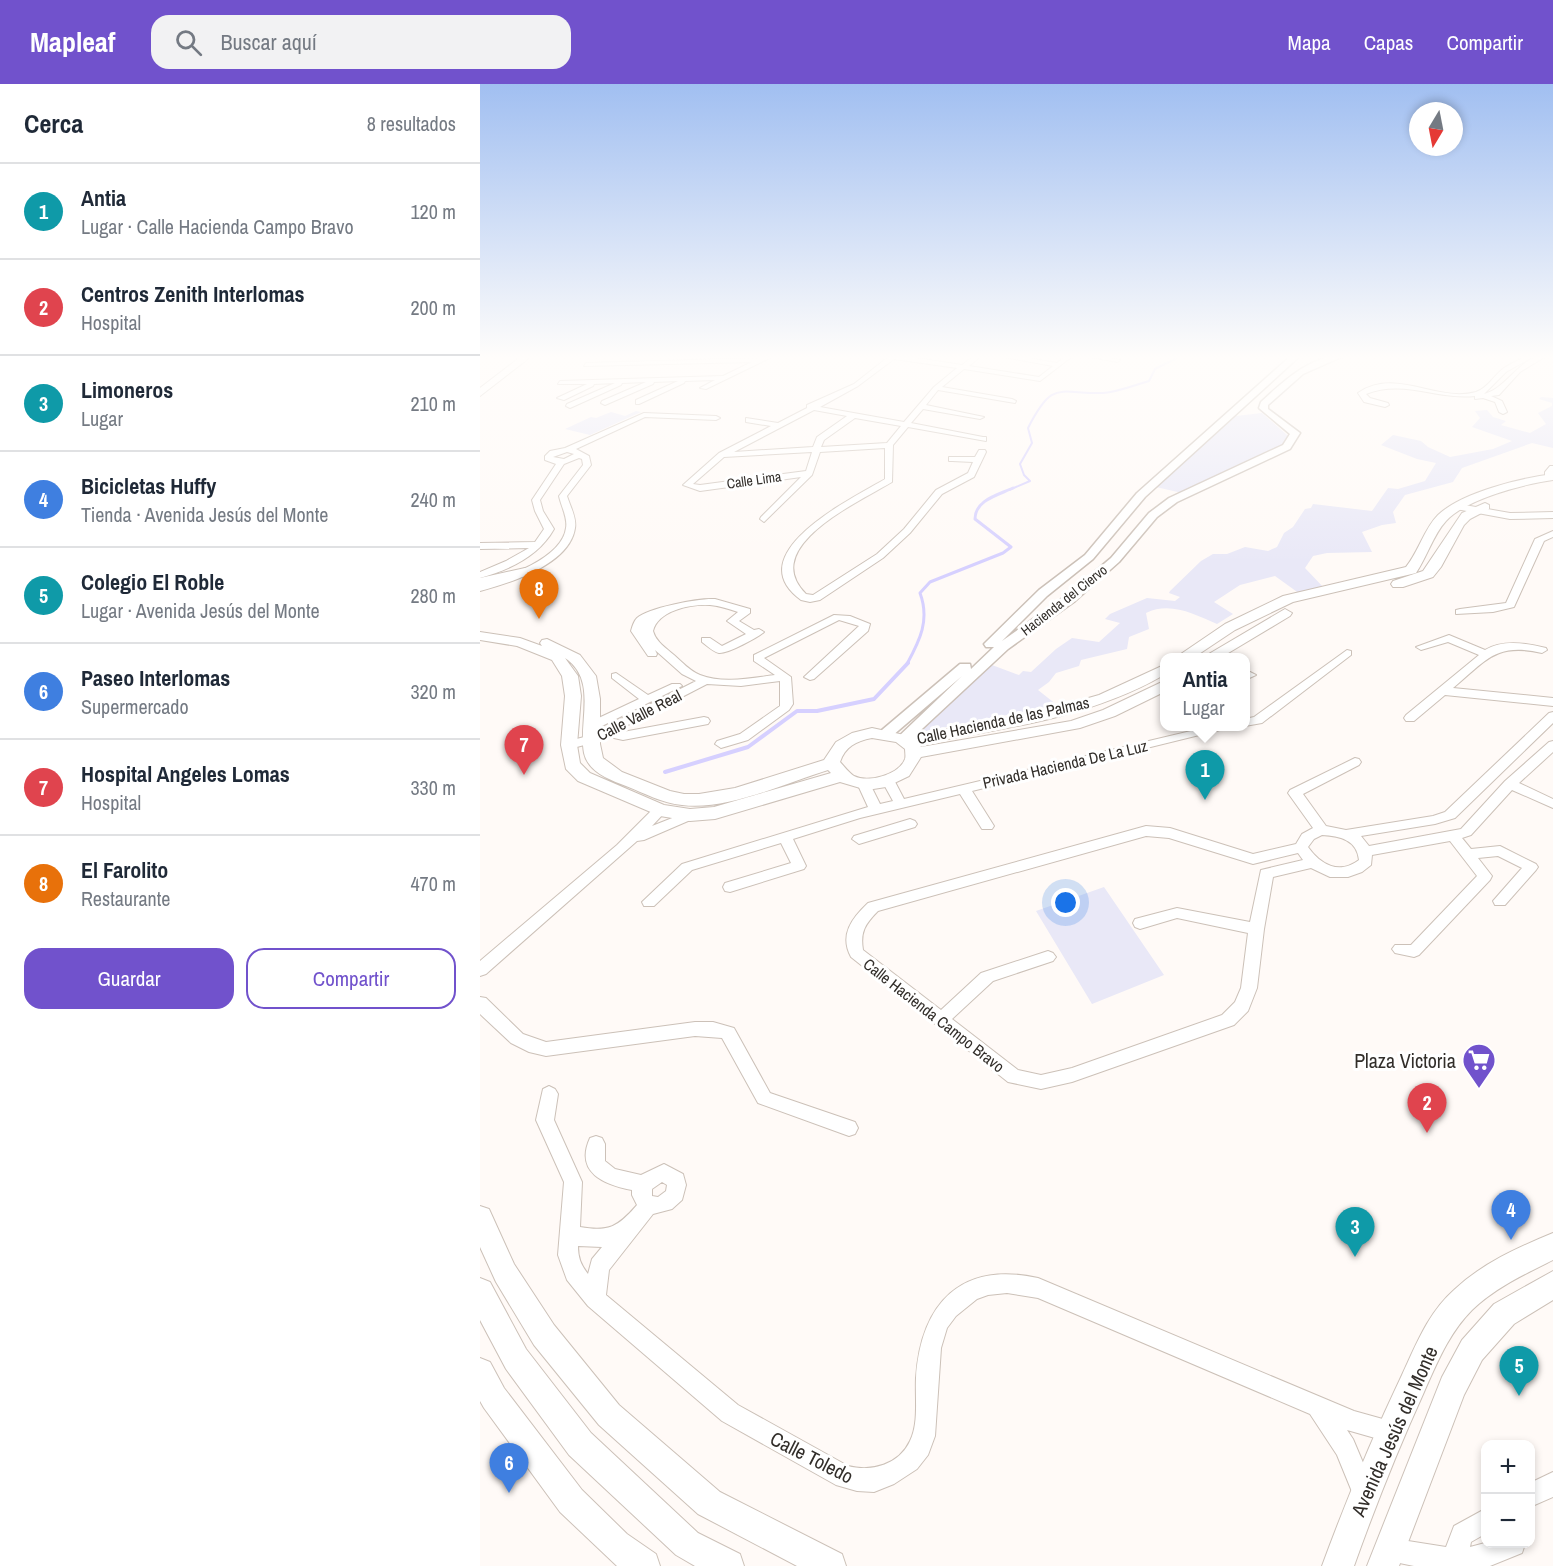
<!DOCTYPE html>
<html lang="es">
<meta charset="utf-8">
<style>
body{margin:0;font-family:"Archivo Narrow",sans-serif;background:#f2f2f3;color:#1f2937}
.controls{position:absolute;right:18px;bottom:18px;display:grid;overflow:hidden;border-radius:12px;box-shadow:0 3px 9px #0003}
.controls button{width:54px;height:54px;display:grid;place-items:center;padding:0;border:0;border-bottom:2px solid #e0e1e3;background:#fff;color:#1f2937;font:30px sans-serif}
.compass{position:absolute;left:929px;top:18px;width:54px;height:54px;border-radius:50%;background:#fff;box-shadow:0 3px 9px #0003;rotate:190deg}
.you{position:absolute;left:586px;top:819px;width:21px;height:21px;margin:-15px;border:4px solid #fff;border-radius:50%;background:#1a73e8;box-shadow:0 0 0 9px #1a73e833}
.badge{display:grid;place-items:center;width:39px;height:39px;border-radius:50%;background:#7152cc;color:#fff;font-size:20px;font-weight:700}
.pin{position:absolute;translate:-50% -50px;filter:drop-shadow(0 2px 3px #0008)}
.pin::after{content:'';position:absolute;top:32px;width:21px;height:18px;background:inherit;clip-path:polygon(0 0,100% 0,50% 100%)}
.popup{position:absolute;left:680px;top:569px;width:90px;height:78px;box-sizing:border-box;display:grid;place-content:center;border-radius:12px;background:#fff;filter:drop-shadow(0 2px 4px #0005);font-size:20px;white-space:nowrap;color:#747a83}
.popup b{font-size:22px;color:#1f2937}
.popup::after{content:'';position:absolute;left:50%;top:100%;margin-left:-12px;border:12px solid transparent;border-top-color:#fff}
.list{margin:0;padding:0;list-style:none}
h2{display:flex;justify-content:space-between;align-items:center;height:78px;margin:0;padding:0 24px;font-size:26px}
h2 small{font-size:20px;font-weight:400;color:#747a83}
.list li{display:grid;grid-template-columns:39px 1fr auto;gap:18px;align-items:center;box-sizing:border-box;height:96px;padding:0 24px;border-top:2px solid #e0e1e3}
.list b{display:block;font-size:22px;white-space:nowrap}
.list p{margin:0;font-size:20px;white-space:nowrap;color:#747a83}
.list em{font-size:20px;font-style:normal;color:#747a83}
.actions{display:flex;gap:12px;padding:18px 24px}
.actions a{flex:1;padding:14px 0;border:2px solid #7152cc;border-radius:18px;text-align:center;font-size:21px;color:#7152cc}
.actions .main{background:#7152cc;color:#fff}
.icon{flex:none;width:33px;height:33px;fill:none;stroke:currentColor;stroke-width:2;stroke-linecap:round;stroke-linejoin:round}
.map{position:relative;flex:none;width:1073px;height:1482px;overflow:hidden}
header{display:flex;align-items:center;gap:36px;box-sizing:border-box;height:84px;padding:0 30px;background:#7152cc;color:#fff}
header strong{font-size:28px}
nav{display:flex;gap:33px;margin-inline-start:auto;font-size:21px}
.search{width:420px;height:54px;background:#f2f2f3;display:flex;align-items:center;gap:15px;box-sizing:border-box;padding:0 21px;border-radius:18px;color:#747a83;font-size:22px}
main{display:flex}
aside{flex:1;background:#fff}
.map>svg:first-child{display:block}
.green{fill:#e9e8f7}
.lines{fill:none;stroke-linecap:round;stroke-linejoin:round}
.stream-far2{stroke:#d6d0ff;stroke-width:2}
.stream-far1{stroke:#d6d0ff;stroke-width:3}
.stream{stroke:#d6d0ff;stroke-width:4}
.minor-casing{stroke:#ccc1b8;stroke-width:2}
.tertiary-casing{stroke:#ccc1b8;stroke-width:3}
.secondary-casing{stroke:#ccc1b8;stroke-width:2}
.minor{fill:#fff;fill-rule:evenodd}
.tertiary{fill:#fff;fill-rule:evenodd}
.secondary{fill:#fff;fill-rule:evenodd}
.labels{text-anchor:middle;dominant-baseline:central;stroke-width:6;stroke-linejoin:round;paint-order:stroke}
.far-street-label{font-size:14px;fill:#322e2a;stroke:#fff}
.street-label{font-size:16px;fill:#322e2a;stroke:#fff}
.near-poi-label{font-size:20px;fill:#322e2a;stroke:#fff;text-anchor:end}
.near-street-label{font-size:20px;fill:#322e2a;stroke:#fff}
</style>
<header>
<strong>Mapleaf</strong>
<div class="search"><svg class="icon" aria-label="search" viewBox="0 0 24 24"><circle cx="10" cy="10" r="6"/><path d="M15 15l6 6"/></svg>Buscar aquí</div>
<nav><a>Mapa</a><a>Capas</a><a>Compartir</a></nav>
</header>
<main>
<aside>
<h2>Cerca<small>8 resultados</small></h2>
<ul class="list">
<li><span class="badge" style="background:#0f9aa8">1</span><div><b>Antia</b><p>Lugar · Calle Hacienda Campo Bravo</p></div><em>120 m</em></li>
<li><span class="badge" style="background:#e0444e">2</span><div><b>Centros Zenith Interlomas</b><p>Hospital</p></div><em>200 m</em></li>
<li><span class="badge" style="background:#0f9aa8">3</span><div><b>Limoneros</b><p>Lugar</p></div><em>210 m</em></li>
<li><span class="badge" style="background:#3f7fe0">4</span><div><b>Bicicletas Huffy</b><p>Tienda · Avenida Jesús del Monte</p></div><em>240 m</em></li>
<li><span class="badge" style="background:#0f9aa8">5</span><div><b>Colegio El Roble</b><p>Lugar · Avenida Jesús del Monte</p></div><em>280 m</em></li>
<li><span class="badge" style="background:#3f7fe0">6</span><div><b>Paseo Interlomas</b><p>Supermercado</p></div><em>320 m</em></li>
<li><span class="badge" style="background:#e0444e">7</span><div><b>Hospital Angeles Lomas</b><p>Hospital</p></div><em>330 m</em></li>
<li><span class="badge" style="background:#e8710a">8</span><div><b>El Farolito</b><p>Restaurante</p></div><em>470 m</em></li>
</ul>
<div class="actions"><a class="main">Guardar</a><a>Compartir</a></div>
</aside>
<div class="map">
<svg width="1073" height="1482" viewBox="0 0 1073 1482">
<rect width="100%" height="100%" fill="#fffaf7"/>
<path class="green" d="M1061,313L1073,314V364L1052,359L982,384L973,398L925,411L913,428L916,439L902,441L882,448L892,468L847,469L833,472L825,484L845,505L820,510L795,492L760,501L734,518L753,530L737,540C714,530 690,517 666,529L669,545L649,553L647,565L601,576L599,582L576,589L569,598L558,606L577,621L437,649L512,581L539,591L543,587L551,588L576,565L592,554L619,558L640,539L625,535L630,530L667,514L695,517L700,513L689,509L690,507L721,477L733,470H747L765,463L788,467L797,463L804,449L813,443L825,425L831,424L833,420L892,427L908,404L918,405L945,397L956,379L937,375L901,361L913,351L941,357L948,363L970,373L1013,365L1032,357L992,343L1000,334L995,327L1007,326L1013,333L1026,337L1021,341L1050,349L1066,340L1058,329L1072,322V319L1059,315Z
M156,327L161,328L110,351L85,345L111,333L116,334L131,328L145,332Z
M782,329L807,351V361L702,409L676,403L756,332Z
M624,803L684,891L612,920L556,827Z"/>
<g class="lines">
<path class="stream-far2" d="M529,406L550,397L544,391L540,380L552,359L548,344C573,295 578,310 623,309C638,308 655,301 669,297L675,285L697,274L696,271"/>
<path class="stream-far1" d="M427,580C440,556 450,536 440,509L450,498L523,469L531,463L495,435C495,416 518,411 533,404"/>
<path class="stream" d="M185,688L268,663L317,627H337L394,615L428,579"/>
<defs>
<path id="minor" d="M287,271H296L226,305L220,304L235,296L205,297L204,299L159,320H156V316L198,297L174,298L173,300L125,321L121,319L122,317L166,298L142,299L141,301L90,324L86,322L87,320L135,299L114,300L113,302L84,316L77,314L107,300H78L80,297L243,292L272,278L104,282L106,279L281,274Z
M400,271H417L482,281L495,271H502L489,282L559,293L573,282L513,271H530L577,279L587,271H594L560,297L484,285L462,303L532,315L536,317L535,319L458,306L446,321L504,333L500,335L443,325L431,339L503,353H506V357L428,343L413,361L412,398C379,418 278,463 326,510L333,511L397,470L424,445L456,406L488,389L493,378L472,377H469V373H495L499,366H505L506,368L494,393L462,410L430,449L403,474L340,516L330,518L321,516C257,470 373,414 405,395V364L340,368L332,391L284,438L280,435L281,433L321,393L220,407L203,401L239,369L291,342L266,338V334L298,339L327,324V321L374,300L407,274ZM414,275L477,284L454,303L424,338L340,323L378,302ZM334,326L367,332L337,353L333,363L254,368ZM375,334L421,342L407,359L341,363L344,356ZM332,368L326,387L220,401L213,400L244,373Z
M601,271H618L640,276L637,278Z
M1048,271H1056L1026,288L1004,310C1028,304 1040,271 1068,271L1040,288L1019,311L1011,312L1022,317L1027,328L1023,330L1019,328L1015,318L1003,314L995,315V312C957,316 923,295 886,310L890,314L908,319L909,321L905,323L884,318L878,309C916,283 957,319 996,308C1008,304 1014,291 1024,284C1031,279 1040,276 1048,271Z
M164,329L236,332L240,334L236,336L165,333L96,365L109,372L111,381L87,412C90,422 97,434 95,444C90,480 30,499 0,507V501C26,493 82,475 86,444C88,434 81,422 79,412L103,381L102,375L99,374L84,380L60,416L63,427L74,445C59,472 29,486 0,494V488L26,477L49,464L0,465V459L55,458L64,445L55,427L52,416L76,380L65,376V372L70,367L85,364ZM87,368L94,370L84,375L73,373Z
M1070,382H1073V393L1069,396L1065,393V388Z
M979,420L1030,429L1073,428V434L1030,435L976,425V421Z
M1073,447V453L1064,457L1034,523L1013,528L976,530V526L980,525L1026,519L1055,455Z
M235,515L270,525V529L259,537L274,546L279,545L284,548C279,553 247,570 239,569C234,568 227,562 222,558V554H230L242,562L266,550L247,537L258,528C249,525 240,522 230,521C211,520 178,526 173,547C176,558 186,564 194,571C202,578 210,587 220,591C243,600 271,594 295,591L274,577V571L354,531L370,532L390,540L388,547L334,595L330,596L324,593L379,542L359,536L284,574L311,593L313,620L309,626L268,656L241,664L235,660L237,657L260,650L300,622V597L261,602L227,600L142,644L143,648L224,633L228,634L230,637L228,640L143,656L134,654L132,650L116,658L89,665L85,664L83,661L85,658L108,652L216,597L202,590L175,566L177,570L176,572H168L151,547C152,543 154,537 157,534C168,524 218,514 235,515Z
M969,551L1005,566C1023,555 1047,559 1066,564L1067,566L1062,569C1015,558 1006,577 973,604L1073,614V622L965,611L934,637H926L924,634L926,631L999,571L968,558L941,566L936,563Z
M867,566L871,567V571L782,639L765,642V635L774,633Z
M770,588L776,591L765,596V589Z
M136,589L168,611L192,600H200L202,602L116,645H108L106,642L108,639L159,615L132,594V590Z
M1073,628V639L975,734L955,740L881,752L889,762L981,745L1025,697L1069,658L1073,657V668L1039,699L1073,715V724L1032,706L991,751L982,754L991,765L1020,762L1056,780L1058,783L1056,786L1025,821H1015L1013,817L1042,784L1018,772L998,774L1012,792L1010,796L939,871L934,873L915,869L912,865L915,861H931L997,792L970,757L892,771L891,781L882,788L868,793H850L831,784L793,793L784,845L777,904L768,927L754,941L592,998L561,1005L528,998L371,873C359,851 372,834 388,819L666,742L690,744L773,770L816,760L822,750L833,744L808,709L810,706L875,674L879,675L881,678L879,681L823,710L846,742L866,746L953,732L965,728L1069,629ZM842,751C860,752 877,756 879,776C859,791 841,781 828,763L834,755ZM666,752L689,754L773,780L818,769L823,776L781,786L770,838L697,824L655,835L653,839L655,843L660,845L697,834L768,849L761,904L755,918L742,931L592,984L561,991L538,986L472,935L513,897L573,877L576,873L573,869L568,867L501,889L461,926L383,866C380,848 385,840 398,827Z
M732,642H756L492,707L514,742L512,745H502L480,710L380,734L313,755L326,782L324,785L250,808L245,807L243,803L245,799L311,779L301,759L212,786L174,822H164L162,818L202,780L388,723L377,699L378,696H388L400,720L413,717L402,697L408,693L413,694L424,715Z
M180,722L187,726L172,742L210,727L217,731L215,734L164,756L157,757L6,890L0,892V877L137,761L175,723Z
M430,735L435,737L437,740L435,743L379,760L372,755L374,752Z
M0,913L6,914L43,950L66,958L215,938H233L254,944L290,1009L375,1038L378,1044L375,1050L369,1052L278,1019L242,954L215,952L66,972L49,968L31,959L0,930Z
M69,1002L75,1005L78,1010L74,1036L102,1098L100,1143C129,1148 138,1143 157,1121L152,1111V1106C125,1101 94,1089 110,1054L116,1052L122,1054L125,1060V1077L135,1085L161,1091L184,1080L203,1090L206,1101L202,1116L192,1125L173,1130L129,1186L126,1211L258,1321L368,1382C391,1388 419,1381 430,1357C439,1339 435,1314 436,1294C441,1219 481,1177 558,1194L874,1327L917,1339L920,1347L917,1355L909,1358L867,1346L873,1355L895,1407L891,1415L883,1419L875,1415L857,1371L830,1330L558,1214L527,1209L508,1211L497,1215L476,1232L467,1244L461,1264L455,1352L448,1371L437,1385L414,1400L394,1408L377,1407L356,1401L242,1337L108,1222L87,1196L78,1171L84,1098L56,1036L63,1005ZM182,1098L187,1101L186,1107L178,1113L172,1112V1105ZM98,1162L122,1163L112,1175L108,1190C101,1181 98,1174 98,1162Z
M1073,1388V1413L1050,1423V1399Z
M1005,1425V1450L991,1458L990,1463L1005,1459L1045,1460L1042,1469L1010,1482H934L900,1475L897,1466L900,1457L909,1454L966,1463L974,1442Z"/>
<path id="tertiary" d="M812,271H821L665,413L613,475L567,512L522,557L587,511L631,474L669,429L689,414L803,361L810,350L779,324L781,318C805,296 831,271 866,271L823,290L788,321V325L820,349L810,365L697,418L677,433L639,478L595,517L528,565L428,658H418L416,655L482,592L412,652H402L400,649L402,646L480,580H490L491,585L514,563H506L504,560L559,506L605,471L657,409Z"/>
<path id="secondary" d="M43,271H53L0,312V304Z
M1073,390V396C1044,400 986,415 966,437C953,451 947,473 936,489L813,518L755,546L713,574H695L745,540L803,512L926,483C939,467 944,445 958,431C982,408 1041,394 1073,390Z
M1005,419L1009,421V425L990,435L984,441L961,483L953,493L923,503H913L911,500L913,497L943,487L982,429Z
M45,484L50,485L52,488L50,491L0,502V494Z
M805,525L812,529L810,532L740,574H722Z
M0,548L40,554L62,562L60,559L62,556L67,555L100,571L116,592L120,615V660L123,674L142,688L190,707L204,710H219L255,704L344,676L356,658L372,649L392,644L429,652L559,628L619,611L684,581V591C609,634 523,645 439,660L441,663L591,637L623,626L684,597V608L635,632L600,644L441,673L429,692L406,703L387,706L360,698L235,735L210,737L180,732L98,697L86,685L81,661L85,612L82,592L72,576L37,562L0,556ZM85,574C118,596 98,638 104,669C108,688 130,696 146,702C164,709 182,719 202,721C246,727 306,699 348,686L351,689L234,723L210,725L184,721L110,689L100,679L97,661L101,612L98,592ZM392,654L416,658L425,665C425,668 426,672 425,675C419,691 388,699 374,692C369,689 364,682 360,678C365,663 376,657 392,654Z
M0,1122L9,1125L34,1180L74,1241L139,1321L240,1408L362,1470L366,1482H317L218,1430L119,1341L54,1261L16,1198L0,1163Z
M1073,1149V1176C1045,1190 1015,1204 992,1226C969,1249 957,1279 944,1308C918,1365 895,1423 874,1482H842C866,1417 892,1354 922,1291C936,1261 948,1229 974,1206C1001,1180 1039,1163 1073,1149Z
M1073,1187V1216L1034,1240L1002,1276L984,1311L919,1482H887L962,1293L982,1256L1014,1220Z
M0,1194L10,1198L46,1265L111,1349L218,1449L260,1470L264,1482H215L196,1471L89,1371L26,1285L0,1236Z
M0,1274L10,1278L24,1304L102,1406L147,1450L176,1470L180,1482H137L80,1428L4,1324L0,1317Z"/>
</defs>
<use href="#minor" class="minor-casing"/>
<use href="#tertiary" class="tertiary-casing"/>
<use href="#secondary" class="secondary-casing"/>
<use href="#minor" class="minor"/>
<use href="#tertiary" class="tertiary"/>
<use href="#secondary" class="secondary"/>
</g>
<linearGradient id="sky" x2="0" y2="1"><stop stop-color="#a1bff1"/><stop offset="0.57" stop-color="#fffdfb"/><stop offset="1" stop-color="#fffdfb" stop-opacity="0"/></linearGradient>
<rect width="1073" height="479" fill="url(#sky)"/>
<defs>
<symbol id="supermarket-pin" viewBox="-11 -11 22 30"><path d="M0 17L-7.5 6A9.5 9.5 0 1 1 7.5 6Z" fill="#7152cc" stroke="#fff"/><path d="M-6-5.5h2.5l.6 2H6L4.5 2H-2.5L-4.4-4H-6ZM-1.5 3.2a1.3 1.3 0 1 0 .1 0ZM3 3.2a1.3 1.3 0 1 0 .1 0Z" fill="#fff"/></symbol>
</defs>
<g fill-rule="evenodd">
<use href="#supermarket-pin" x="980" y="957" width="38" height="52"/>
</g>
<g class="labels">
<g class="far-street-label">
<text transform="translate(274 396) rotate(-8)">Calle Lima</text>
<text transform="translate(584 516) rotate(-38)">Hacienda del Ciervo</text>
</g>
<g class="street-label">
<text transform="translate(159 631) rotate(-27)">Calle Valle Real</text>
<text transform="translate(523 636) rotate(-12)">Calle Hacienda de las Palmas</text>
<text transform="translate(585 680) rotate(-13)">Privada Hacienda De La Luz</text>
<text transform="translate(454 931) rotate(38)">Calle Hacienda Campo Bravo</text>
</g>
<g class="near-poi-label">
<text x="976" y="976">Plaza Victoria</text>
</g>
<g class="near-street-label">
<text transform="translate(914 1347) rotate(-66)">Avenida Jesús del Monte</text>
<text transform="translate(332 1373) rotate(27)">Calle Toledo</text>
</g>
</g>
</svg>
<div class="controls">
<button>+</button>
<button>−</button>
</div>
<svg class="compass" viewBox="-18 -18 36 36"><path d="M0-13l5 13h-10z" fill="#e53935"/><path d="M0 13l5-13h-10z" fill="#747a83"/></svg>
<div class="you"></div>
<div class="pin badge" style="left:725px;top:716px;background:#0f9aa8">1</div>
<div class="popup"><b>Antia</b>Lugar</div>
<div class="pin badge" style="left:947px;top:1049px;background:#e0444e">2</div>
<div class="pin badge" style="left:875px;top:1173px;background:#0f9aa8">3</div>
<div class="pin badge" style="left:1031px;top:1156px;background:#3f7fe0">4</div>
<div class="pin badge" style="left:1039px;top:1312px;background:#0f9aa8">5</div>
<div class="pin badge" style="left:29px;top:1409px;background:#3f7fe0">6</div>
<div class="pin badge" style="left:44px;top:691px;background:#e0444e">7</div>
<div class="pin badge" style="left:59px;top:535px;background:#e8710a">8</div>
</div>
</main>
